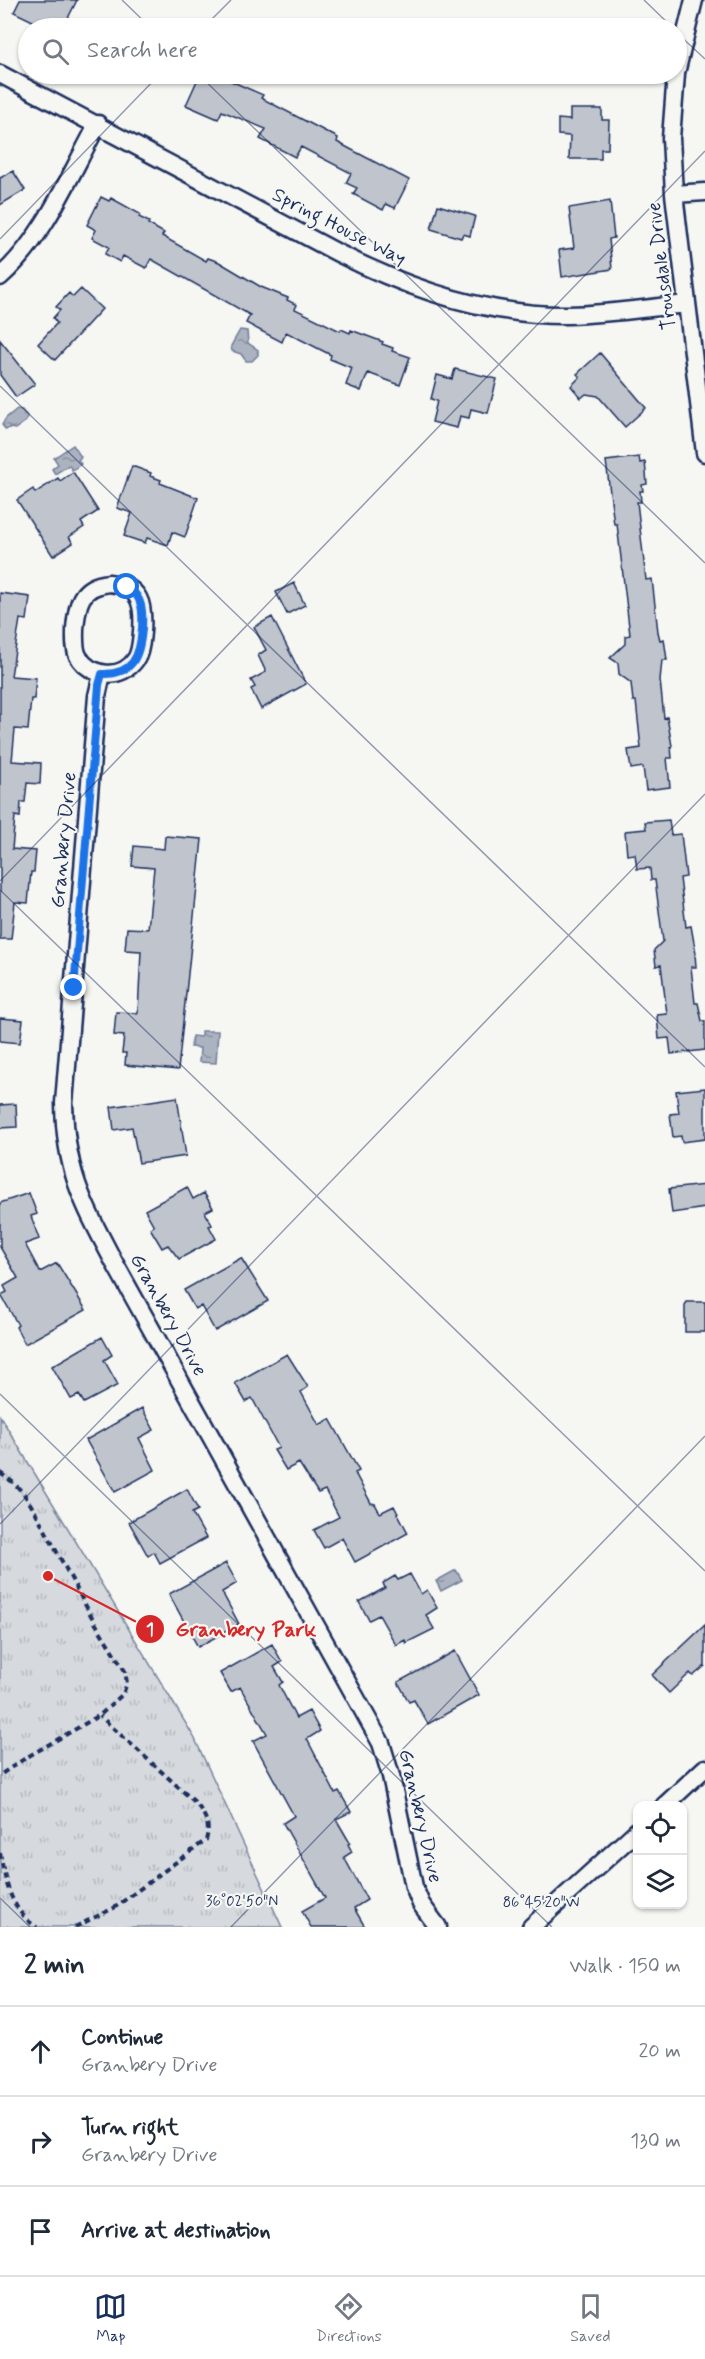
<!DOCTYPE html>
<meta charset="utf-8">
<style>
body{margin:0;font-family:Mynerve,sans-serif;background:#f2f2f3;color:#1f2937}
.controls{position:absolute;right:18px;bottom:18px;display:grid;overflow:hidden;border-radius:12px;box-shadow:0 2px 4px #0004}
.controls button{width:54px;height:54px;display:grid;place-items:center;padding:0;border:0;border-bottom:2px solid #e0e1e3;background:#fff;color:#1f2937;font:30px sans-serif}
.stop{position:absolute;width:18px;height:18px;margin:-14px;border:4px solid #1a73e8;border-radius:50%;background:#fff}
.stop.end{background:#1a73e8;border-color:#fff;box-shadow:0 2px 6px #0008}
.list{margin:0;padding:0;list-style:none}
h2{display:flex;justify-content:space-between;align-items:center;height:78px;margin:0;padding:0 24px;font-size:26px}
h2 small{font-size:20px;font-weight:400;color:#747a83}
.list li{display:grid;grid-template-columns:39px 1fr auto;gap:18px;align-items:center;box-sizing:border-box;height:90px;padding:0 24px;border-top:2px solid #e0e1e3}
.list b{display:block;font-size:22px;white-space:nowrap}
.list p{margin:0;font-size:20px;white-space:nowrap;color:#747a83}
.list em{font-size:20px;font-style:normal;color:#747a83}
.icon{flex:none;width:33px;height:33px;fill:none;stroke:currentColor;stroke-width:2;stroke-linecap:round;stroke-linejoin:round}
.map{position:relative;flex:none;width:705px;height:1927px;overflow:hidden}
.search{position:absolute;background:#fff;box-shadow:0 2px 4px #0004;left:18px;right:18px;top:18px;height:66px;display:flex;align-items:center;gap:15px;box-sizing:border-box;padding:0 21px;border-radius:33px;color:#747a83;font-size:22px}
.sheet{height:348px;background:#fff}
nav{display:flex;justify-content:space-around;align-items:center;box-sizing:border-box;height:84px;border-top:2px solid #e0e1e3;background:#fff;font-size:16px;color:#747a83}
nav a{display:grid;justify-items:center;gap:3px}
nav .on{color:#1b2f5e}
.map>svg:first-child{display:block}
.park{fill:url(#park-tufts);stroke:#78849e;stroke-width:1.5}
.water{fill:url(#water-ripples);stroke:#717e99;stroke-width:1.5}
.building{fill:#c0c4cd;stroke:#1b2f5e;stroke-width:1.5}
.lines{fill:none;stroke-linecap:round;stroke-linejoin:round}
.street-casing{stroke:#1b2f5e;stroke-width:21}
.path{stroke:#1b2f5e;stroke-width:4;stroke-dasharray:6 4.5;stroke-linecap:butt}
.street{stroke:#f6f6f2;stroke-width:16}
.route{stroke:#1a73e8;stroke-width:8}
.ticks{fill:none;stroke:#1b2f5e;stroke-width:1.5;stroke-opacity:0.45}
.labels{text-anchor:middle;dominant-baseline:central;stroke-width:4.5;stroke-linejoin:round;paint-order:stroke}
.street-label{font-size:20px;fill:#1b2f5e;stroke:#f6f6f2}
.ticks-label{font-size:15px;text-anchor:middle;fill:#1b2f5e;stroke:#f6f6f2;stroke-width:4.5;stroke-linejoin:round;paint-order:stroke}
.leader{fill:none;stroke:#d62828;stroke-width:2}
.callout-dot{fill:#d62828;stroke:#f6f6f2;stroke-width:2}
.mark-label{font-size:18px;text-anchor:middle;font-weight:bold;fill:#fff}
.callout-label{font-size:21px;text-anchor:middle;font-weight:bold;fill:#d62828;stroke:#f6f6f2;stroke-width:4.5;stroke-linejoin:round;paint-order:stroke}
</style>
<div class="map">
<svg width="705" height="1927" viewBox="0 0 705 1927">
<defs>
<pattern id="park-tufts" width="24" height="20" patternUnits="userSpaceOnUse" patternTransform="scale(1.5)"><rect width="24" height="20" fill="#d6d9dd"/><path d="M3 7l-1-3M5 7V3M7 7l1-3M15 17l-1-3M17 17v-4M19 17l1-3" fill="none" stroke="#b7bbc0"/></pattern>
<pattern id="water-ripples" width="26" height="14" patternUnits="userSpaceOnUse" patternTransform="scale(1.5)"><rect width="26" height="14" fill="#abb2c0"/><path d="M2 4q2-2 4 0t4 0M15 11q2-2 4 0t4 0" fill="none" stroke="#8a919f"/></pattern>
</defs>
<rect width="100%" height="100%" fill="#f6f6f2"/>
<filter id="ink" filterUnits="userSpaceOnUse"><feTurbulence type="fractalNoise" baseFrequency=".0167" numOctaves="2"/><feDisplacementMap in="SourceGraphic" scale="12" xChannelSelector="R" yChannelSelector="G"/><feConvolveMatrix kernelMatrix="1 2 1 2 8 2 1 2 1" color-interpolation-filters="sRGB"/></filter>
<g filter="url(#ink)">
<path class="park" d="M0,1416L194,1737L282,1927H0Z"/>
<path class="water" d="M240,330L247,331L248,343L258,350V355L252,361H246L241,354L232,351L231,346Z
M17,409L22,410L27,416L26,421L15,429L9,428L6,430L2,425L6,418Z
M73,445L81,457L78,460L81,464L72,470L69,465L55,474L52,469L58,464L54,458Z
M201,1031H218L216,1063L199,1062L200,1048L191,1047L192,1036L201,1037Z
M456,1570L462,1580L441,1591L436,1581Z"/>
<path class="building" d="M20,0H77L63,28H47L14,12Z
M200,74H215L263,95L261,98L338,138L337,142L409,180L395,208L386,204L383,210L353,194L357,188L346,183L351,173L301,147L295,157L260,139L266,129L222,111L218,119L186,105Z
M570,109H602V120H609L608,149H601V159H569L570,136L558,135V119L570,120Z
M13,171L25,190L0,205V178Z
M101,197L109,201L111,198L140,214L139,217L149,222L148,224L164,233L162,236L206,261L208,258L219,262L261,287L288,298L287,300L297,305L295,309L340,331L341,329L350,333L351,330L383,342L382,344L393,348L392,351L410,357L400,385L368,373L361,391L346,385L352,368L330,359L331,355L286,332L282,342L246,323L250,315L151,259L146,268L123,256L120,262L105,254L109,247L92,238L96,230L87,225Z
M610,201L614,238L609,239L612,269L562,277L559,250L574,248L569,208Z
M438,205L475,216L470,236L463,234L461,238L431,229Z
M81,289L102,309L55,360L38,344L57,323L53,318L60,310L56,307L69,293L73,297Z
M0,340L35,384L16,397L0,375Z
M600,353L646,408L625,427L598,396L586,394L581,398L571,386L580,377L577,374Z
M455,369L497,379L488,413L471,409L469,418L460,416L457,428L432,422L437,401L431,399L437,375L452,379Z
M639,457L640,463L645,462L647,484L642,485L643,491H640L641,502H637L646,580L652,579L658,632L660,640L664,639L667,660H662L660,680L664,718L667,717L672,746L671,747L672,758H667L670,787L646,790L643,767L631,769L628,750L641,748L636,701H633L631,683L619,674L618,663L610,658L625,644V636L630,635L617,524H614L606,461Z
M132,466L151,473L150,476L161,480L160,483L198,498L185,537L172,532L168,545L147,538L145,543L124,536L132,513L117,508Z
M73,472L98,511L81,522L84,527L69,537L73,543L53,556L17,500L33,489L35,493L58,478L60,481Z
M294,583L305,605L287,614L276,592Z
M0,593L30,597L27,620L20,619L11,676L36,678L34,699H31L28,730L15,729L12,761L41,763L40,784L27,783L25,802H21L20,817L15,816L12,849L36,851L34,872H31L28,903L15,902L11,939H0Z
M272,617L306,684L261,709L251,689L255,687L251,680L266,672L258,655L266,650L254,627Z
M669,820L671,835L681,834L686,877L680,878L686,927L691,926L696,954H695L696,967H691L695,1003H698L702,1021H705V1050L671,1054L669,1038L659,1039L657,1015L667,1014L661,965L656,966L654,950L663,941L655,880H651L650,868L637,869L635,854L627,855L625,831L646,829L645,822Z
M165,836L202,839L178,1070L125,1065L126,1053H122L124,1036L114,1035L116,1012L138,1013L141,951L125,950L127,928L148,929L154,868L132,866L134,846L164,849Z
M0,1018L23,1020L20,1043L0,1041Z
M705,1088V1139L682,1142L681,1136L673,1137L670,1114L679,1113L676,1091Z
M177,1097L186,1156L139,1163L132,1127L114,1130L111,1107Z
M16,1104L17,1127L0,1128V1105Z
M705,1185V1208L672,1213L669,1189Z
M187,1187L193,1199L204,1193L213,1208L205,1212L212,1225L209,1226L216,1239L179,1259L168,1245L162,1248L150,1228L154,1226L145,1210Z
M29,1193L37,1214L31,1216L39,1239L25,1244L40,1272L57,1263L86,1310L25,1344L16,1327L18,1325L1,1295L7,1292L4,1286L18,1278L0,1247V1203Z
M241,1258L268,1301L215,1331L201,1306L195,1309L184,1290Z
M687,1302H705V1332H685V1305Z
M102,1337L112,1355L104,1360L118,1385L84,1403L79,1395L71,1399L52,1366Z
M287,1354L308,1387L301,1392L319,1425L330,1419L359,1471L355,1473L371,1503L375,1504L380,1513L394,1506L408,1533L355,1562L342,1538L324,1548L314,1530L339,1517L325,1490L318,1493L299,1463L286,1470L274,1450L279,1448L252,1398L246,1402L235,1383Z
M142,1408L154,1430L139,1438L155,1470L115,1492L86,1440Z
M187,1489L198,1510L192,1513L206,1538L160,1563L154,1552L148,1556L129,1522Z
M226,1563L237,1583L222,1592L239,1624L198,1647L169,1594Z
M410,1574L421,1594L427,1590L437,1608L426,1615L434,1629L406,1643L405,1640L396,1645L379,1615L369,1620L359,1602L385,1588L383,1583L395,1576L398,1580Z
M705,1625V1666L693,1676L690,1673L669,1693L652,1675Z
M272,1644L282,1662L274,1667L283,1682L279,1685L296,1718L309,1711L320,1731L307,1739L335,1793L339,1791L351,1812L336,1819L350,1843L348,1844L352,1852L344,1857L367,1900L354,1908L365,1927H311L302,1911L325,1898L283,1823L294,1816L253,1741L267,1734L240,1687L231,1692L220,1673Z
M455,1651L479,1695L428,1724L414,1700L409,1702L398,1682Z"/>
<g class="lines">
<defs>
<path id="street" d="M676,73L694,0
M0,74L338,253C409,289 488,316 568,315C608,314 647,308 687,304
M676,74L671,138L674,194L705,453
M674,194L705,192
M0,277C45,237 69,176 98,124
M109,583C141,586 144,604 142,632C141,641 141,651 136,659C122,680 91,678 78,656C74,648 75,638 75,629C77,604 80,586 109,583Z
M102,674L97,696L64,1103C65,1171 83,1203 114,1262L381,1743L391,1776L414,1887L421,1904L438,1927
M664,1806L705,1768
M531,1927L638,1830"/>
</defs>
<use href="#street" class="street-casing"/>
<path class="path" d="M0,1473L14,1483L24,1494L36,1513L94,1621L125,1671L127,1683L123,1694L100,1715L27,1757L0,1775
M0,1853C5,1880 11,1912 37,1927
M75,1927L114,1908L206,1840C211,1824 205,1816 196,1803L100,1716"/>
<use href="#street" class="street"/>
</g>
</g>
<g class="lines" filter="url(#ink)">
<path class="route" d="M74,988L99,685L102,674C133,675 140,656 142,628C143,612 143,596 127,587"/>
</g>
<path class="ticks" d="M122,0L151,28M644,0L673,28M203,28L231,0M676,32L705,59M198,74L705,563M0,239L160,74M0,386L705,1067M0,881L705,151M0,890L705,1571M0,1394L552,1927M0,1524L705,794M0,1898L30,1927M231,1927L705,1436"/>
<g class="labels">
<g class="street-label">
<text transform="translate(339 227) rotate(27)">Spring House Way</text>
<text transform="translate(662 266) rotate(-97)">Trousdale Drive</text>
<text transform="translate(64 840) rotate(-85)">Granbery Drive</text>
<text transform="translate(168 1315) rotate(61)">Granbery Drive</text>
<text transform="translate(420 1816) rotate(77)">Granbery Drive</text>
</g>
</g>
<g class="ticks-label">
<text x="242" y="1906">36°02'50"N</text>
<text x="541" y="1907">86°45'20"W</text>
</g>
<path class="leader" d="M48 1576L150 1629"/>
<g class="callout-dot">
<circle cx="48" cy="1576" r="6"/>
<circle cx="150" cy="1629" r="15"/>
</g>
<g class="mark-label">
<text x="150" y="1635">1</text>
</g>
<g class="callout-label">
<text x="246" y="1636">Granbery Park</text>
</g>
</svg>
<div class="controls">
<button><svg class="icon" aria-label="locate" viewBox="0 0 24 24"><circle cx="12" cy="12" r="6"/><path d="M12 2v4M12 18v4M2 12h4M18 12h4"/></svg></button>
<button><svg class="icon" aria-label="layers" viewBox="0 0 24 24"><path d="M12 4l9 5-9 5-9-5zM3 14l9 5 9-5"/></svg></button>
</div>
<div class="stop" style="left:127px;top:587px"></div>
<div class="stop end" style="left:74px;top:988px"></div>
<div class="search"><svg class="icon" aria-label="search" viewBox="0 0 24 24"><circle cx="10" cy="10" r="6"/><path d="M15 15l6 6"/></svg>Search here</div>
</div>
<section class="sheet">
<h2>2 min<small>Walk · 150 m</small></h2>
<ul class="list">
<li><svg class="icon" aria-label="ahead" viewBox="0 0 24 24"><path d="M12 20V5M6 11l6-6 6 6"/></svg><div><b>Continue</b><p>Granbery Drive</p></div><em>20 m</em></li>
<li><svg class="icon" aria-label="right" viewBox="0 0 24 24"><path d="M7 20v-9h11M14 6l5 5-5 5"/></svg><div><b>Turn right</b><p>Granbery Drive</p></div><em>130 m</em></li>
<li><svg class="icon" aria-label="arrive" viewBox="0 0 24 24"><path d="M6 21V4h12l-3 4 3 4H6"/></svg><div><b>Arrive at destination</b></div></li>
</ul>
</section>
<nav>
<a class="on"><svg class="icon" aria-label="map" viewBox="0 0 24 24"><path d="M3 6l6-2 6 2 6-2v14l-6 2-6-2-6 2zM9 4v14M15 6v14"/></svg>Map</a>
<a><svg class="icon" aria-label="directions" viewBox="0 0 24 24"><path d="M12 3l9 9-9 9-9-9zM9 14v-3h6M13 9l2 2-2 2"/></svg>Directions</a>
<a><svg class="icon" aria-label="saved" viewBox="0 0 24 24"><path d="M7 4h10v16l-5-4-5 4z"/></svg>Saved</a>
</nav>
